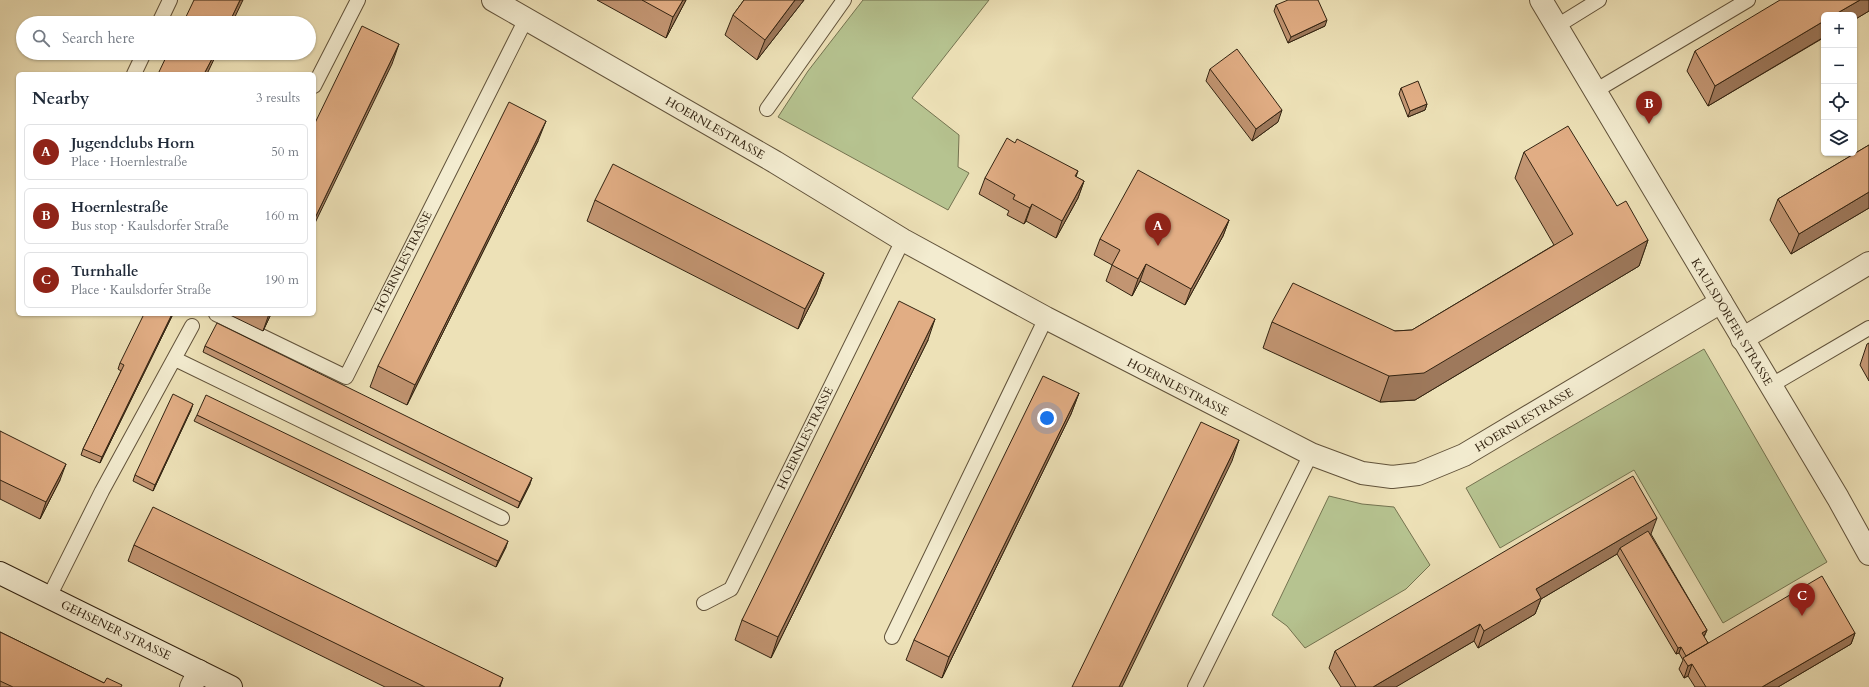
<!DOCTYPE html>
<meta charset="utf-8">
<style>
body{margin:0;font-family:Cardo,serif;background:#f6f6f7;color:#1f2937}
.controls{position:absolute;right:12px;top:12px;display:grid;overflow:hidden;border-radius:6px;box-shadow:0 1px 3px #0004}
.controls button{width:36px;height:36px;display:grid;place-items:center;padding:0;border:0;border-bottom:1px solid #e0e1e3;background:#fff;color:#1f2937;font:20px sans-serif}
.you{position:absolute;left:1047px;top:418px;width:14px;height:14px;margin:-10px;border:3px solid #fff;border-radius:50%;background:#1a73e8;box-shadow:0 0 0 6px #1a73e833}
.badge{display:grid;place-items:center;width:26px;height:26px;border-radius:50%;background:#8f2418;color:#fff;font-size:13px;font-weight:700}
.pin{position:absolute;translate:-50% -33px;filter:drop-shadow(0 1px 2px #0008)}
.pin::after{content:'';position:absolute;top:21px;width:14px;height:12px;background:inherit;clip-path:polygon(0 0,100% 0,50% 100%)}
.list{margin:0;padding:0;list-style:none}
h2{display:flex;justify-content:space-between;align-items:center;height:52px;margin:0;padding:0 16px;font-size:17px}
h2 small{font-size:13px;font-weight:400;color:#747a83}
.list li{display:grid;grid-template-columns:26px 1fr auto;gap:12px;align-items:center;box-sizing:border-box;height:56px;margin:0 8px 8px;padding:0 8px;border:1px solid #e0e1e3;border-radius:6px}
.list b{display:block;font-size:15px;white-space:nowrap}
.list p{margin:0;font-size:13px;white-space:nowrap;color:#747a83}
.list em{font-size:13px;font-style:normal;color:#747a83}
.icon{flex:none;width:22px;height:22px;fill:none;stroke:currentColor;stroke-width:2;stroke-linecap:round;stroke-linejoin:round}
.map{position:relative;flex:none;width:1869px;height:687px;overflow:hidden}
.search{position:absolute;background:#fff;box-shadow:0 1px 3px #0004;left:16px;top:16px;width:300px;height:44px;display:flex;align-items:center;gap:10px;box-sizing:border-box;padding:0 14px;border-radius:22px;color:#747a83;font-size:15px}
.panel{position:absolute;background:#fff;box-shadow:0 1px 3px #0004;left:16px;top:72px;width:300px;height:244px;border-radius:6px}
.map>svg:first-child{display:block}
.green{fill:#b6c390;stroke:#747350}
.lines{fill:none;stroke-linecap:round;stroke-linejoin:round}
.service-casing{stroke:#61523a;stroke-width:16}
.minor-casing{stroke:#61523a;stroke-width:24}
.tertiary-casing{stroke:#61523a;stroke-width:24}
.secondary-casing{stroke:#322311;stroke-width:24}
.service{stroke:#f3ecd0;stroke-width:14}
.minor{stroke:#f3ecd0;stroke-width:22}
.tertiary{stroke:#f3ecd0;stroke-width:22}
.secondary{stroke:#f3ecd0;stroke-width:22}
.wall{fill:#c29572;stroke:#322311}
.shaded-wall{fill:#9e795c;stroke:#322311}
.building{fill:#e1ad84;stroke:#322311}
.labels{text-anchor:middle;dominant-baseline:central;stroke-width:3;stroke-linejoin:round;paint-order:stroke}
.street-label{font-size:12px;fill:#322311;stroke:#f3ecd0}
</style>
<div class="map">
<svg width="1869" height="687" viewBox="0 0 1869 687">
<rect width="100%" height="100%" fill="#ede1b7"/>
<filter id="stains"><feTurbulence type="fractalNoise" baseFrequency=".005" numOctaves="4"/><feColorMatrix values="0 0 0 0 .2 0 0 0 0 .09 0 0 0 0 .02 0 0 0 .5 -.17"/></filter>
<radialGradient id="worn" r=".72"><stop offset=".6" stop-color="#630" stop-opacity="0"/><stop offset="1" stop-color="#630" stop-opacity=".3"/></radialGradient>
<path class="green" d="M863,0H989L912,98L959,135L958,167L969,173L948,210L778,117L808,71Z
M1704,349L1827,562L1723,623L1634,470L1500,548L1466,488Z
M1329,496L1362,504L1394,507L1430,565L1406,589L1305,648L1287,626L1272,615Z"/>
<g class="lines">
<defs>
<path id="service" d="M159,23L170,0
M1557,26L1599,0
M134,74L144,53
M314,86L358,0
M1595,91L1748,0
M767,109L844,0
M216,314L346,377L526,19
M175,359L502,518
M1770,386L1869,328
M49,597L102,491L192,326
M704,603L731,589L903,240
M892,637L1046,318
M1195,687L1311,454"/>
<path id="minor" d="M493,0L775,162L903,240L1046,318L1311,454L1362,473L1392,477L1418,474L1464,455L1721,302
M1742,339L1869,263
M191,687L199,671"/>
<path id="tertiary" d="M1541,0L1838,498L1869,554"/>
<path id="secondary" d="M0,573L231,687"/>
</defs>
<use href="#service" class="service-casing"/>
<use href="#minor" class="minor-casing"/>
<use href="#tertiary" class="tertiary-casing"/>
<use href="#secondary" class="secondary-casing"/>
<use href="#service" class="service"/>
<use href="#minor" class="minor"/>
<use href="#tertiary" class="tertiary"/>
<use href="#secondary" class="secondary"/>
</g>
<path class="wall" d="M597,0H686L666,38Z
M744,0H804L757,60L725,35L733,15Z
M1869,0V11L1708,106L1687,71L1695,51Z
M1276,5L1325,26L1288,43L1274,11Z
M1210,69L1278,122L1252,141L1206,81Z
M1401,88L1427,104L1425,110L1408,117L1399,94Z
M538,141L407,405L370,387L378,366Z
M1015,143L1078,171L1076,177L1084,181L1078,198L1056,238L1026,221L1024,224L1007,215L1009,211L979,194L985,178Z
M1869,145V208L1791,254L1770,220L1778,199Z
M1524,152L1617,206L1648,240L1639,266L1415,400L1380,402L1263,348L1272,322L1395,331L1412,330L1554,245L1515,178Z
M595,200L824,273L816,294L798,329L587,221Z
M1229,220L1223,236L1185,305L1140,281L1132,296L1106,281L1112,265L1094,255L1100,239Z
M173,314L100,463L81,455L83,449L121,371L118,369L120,363Z
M228,314H271L263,331Z
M928,340L771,658L735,640L742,620Z
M1869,343V381L1860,365L1867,344Z
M205,346L530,484L518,508L203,352Z
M1079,393L1071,414L942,678L906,660L914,640Z
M191,410L153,491L133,481L135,475Z
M197,415L506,547L496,567L194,421Z
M0,431L60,480L40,519L0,499Z
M1651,534L1707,630L1704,637L1708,643L1855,633L1851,644L1778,687H1695L1688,676L1684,678L1679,669L1683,660L1679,653L1676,654L1617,554L1541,599L1535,614L1478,648L1474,641L1395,687H1341L1329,668L1335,651Z
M134,545L503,678L500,687H385L128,561Z
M0,632L104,683L121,687H0Z"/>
<path class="shaded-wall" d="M240,0H243L232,23H229Z
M683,0H686L666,38L673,17Z
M795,0H804L757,60L765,40Z
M1860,0H1869V11L1854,20V15H1834Z
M1327,20L1325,26L1288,43L1291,37Z
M1824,21V37L1708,106L1715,86Z
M399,44L392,64L314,225V220Z
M215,53H217L207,74H204Z
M1427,104L1425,110L1408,117L1410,111Z
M1282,110L1278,122L1252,141L1256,129Z
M546,121L538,141L407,405L415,385Z
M1084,181L1078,198L1056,238L1062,221Z
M1869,192V208L1791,254L1799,234Z
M1032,204L1026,221L1024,224L1030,208Z
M1229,220L1223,236L1185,305L1191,289Z
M1648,240L1639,266L1415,400L1380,402L1389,376Z
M1146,264L1140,281L1132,296L1138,279Z
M824,273L816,294L798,329L805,309Z
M172,314H173L100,463L102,457Z
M269,314H271L263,331Z
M935,319L928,340L771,658L778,637Z
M1079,393L1071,414L942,678L949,657Z
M193,404L191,410L153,491L155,485Z
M1239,440L1232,461L1122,687H1119Z
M66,464L60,480L40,519L46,502Z
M532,478L530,484L518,508L520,502Z
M1657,518L1651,534L1622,551L1620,548L1617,554L1541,599L1535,614L1478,648L1484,631L1536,589Z
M508,541L506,547L496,567L498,561Z
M1480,624L1474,641L1396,687H1373Z
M1707,630L1704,636L1700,639L1702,633Z
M1855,633L1851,644L1778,687H1762Z
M1681,647L1679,653L1676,654L1678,648Z
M1692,664L1688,676L1684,678L1688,666Z"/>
<path class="building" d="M194,0H240L229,23H183Z
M642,0H683L673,17Z
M744,0H795L765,40L733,15Z
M1288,0H1318L1327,20L1291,37L1276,5Z
M1780,0H1860L1834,15H1824V21L1715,86L1695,51Z
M362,26L399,44L314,220V125Z
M1237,49L1282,110L1256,129L1210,69Z
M168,53H215L204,74H158Z
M1418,81L1427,104L1410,111L1401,88Z
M509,102L546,121L415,385L378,366Z
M1568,126L1617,206L1626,201L1648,240L1424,373L1389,376L1272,322L1293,283L1395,331L1412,330L1573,234L1524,152Z
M1007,138L1015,143L1017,139L1078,171L1075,176L1084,181L1062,221L1032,204L1030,208L1013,199L1015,195L985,178Z
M1869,145V192L1799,234L1778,199Z
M613,164L824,273L805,309L595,200Z
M1138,170L1229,220L1191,289L1146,264L1138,279L1112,265L1120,250L1100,239Z
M899,301L935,319L778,637L742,620Z
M144,314H172L102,457L83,449L124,365L120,363Z
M217,323L532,478L520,502L205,346Z
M1043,376L1079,393L949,657L914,640Z
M173,394L193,404L155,485L135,475Z
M206,395L508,541L498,561L197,415Z
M1201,422L1239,440L1119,687H1072Z
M0,431L66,464L46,502L0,480Z
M1633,476L1657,518L1536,589L1541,598L1484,631L1480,624L1373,687H1356L1335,651Z
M153,507L503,678L499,687H425L134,545Z
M1648,531L1707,630L1702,633L1708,643L1686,656L1681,647L1678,648L1620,548Z
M1822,576L1855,633L1762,687H1706L1692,664L1688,666L1683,658Z
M0,632L104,683L107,678L122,685L121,687H13L0,681Z"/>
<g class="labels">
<g class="street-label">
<text transform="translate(715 128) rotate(30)">HOERNLESTRASSE</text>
<text transform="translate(403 262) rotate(-63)">HOERNLESTRASSE</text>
<text transform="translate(1732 322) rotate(59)">KAULSDORFER STRASSE</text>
<text transform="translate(1178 387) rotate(27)">HOERNLESTRASSE</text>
<text transform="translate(1524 420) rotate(-31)">HOERNLESTRASSE</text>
<text transform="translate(805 438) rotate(-64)">HOERNLESTRASSE</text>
<text transform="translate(116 630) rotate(26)">GEHSENER STRASSE</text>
</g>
</g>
<rect width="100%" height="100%" filter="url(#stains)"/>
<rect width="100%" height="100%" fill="url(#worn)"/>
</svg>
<div class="controls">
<button>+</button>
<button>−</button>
<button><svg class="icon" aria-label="locate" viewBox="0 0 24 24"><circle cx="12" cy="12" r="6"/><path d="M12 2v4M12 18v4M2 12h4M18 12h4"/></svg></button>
<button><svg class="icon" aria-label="layers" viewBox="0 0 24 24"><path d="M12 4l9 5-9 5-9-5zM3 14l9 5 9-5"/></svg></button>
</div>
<div class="you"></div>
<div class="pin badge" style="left:1158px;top:246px">A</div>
<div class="pin badge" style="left:1649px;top:124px">B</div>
<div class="pin badge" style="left:1802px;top:616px">C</div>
<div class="search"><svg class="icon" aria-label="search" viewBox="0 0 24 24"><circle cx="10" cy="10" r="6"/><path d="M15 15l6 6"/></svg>Search here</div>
<section class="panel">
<h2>Nearby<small>3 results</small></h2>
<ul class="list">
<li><span class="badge">A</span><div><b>Jugendclubs Horn</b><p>Place · Hoernlestraße</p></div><em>50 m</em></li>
<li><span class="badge">B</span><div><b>Hoernlestraße</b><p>Bus stop · Kaulsdorfer Straße</p></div><em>160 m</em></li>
<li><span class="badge">C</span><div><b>Turnhalle</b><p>Place · Kaulsdorfer Straße</p></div><em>190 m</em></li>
</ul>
</section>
</div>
